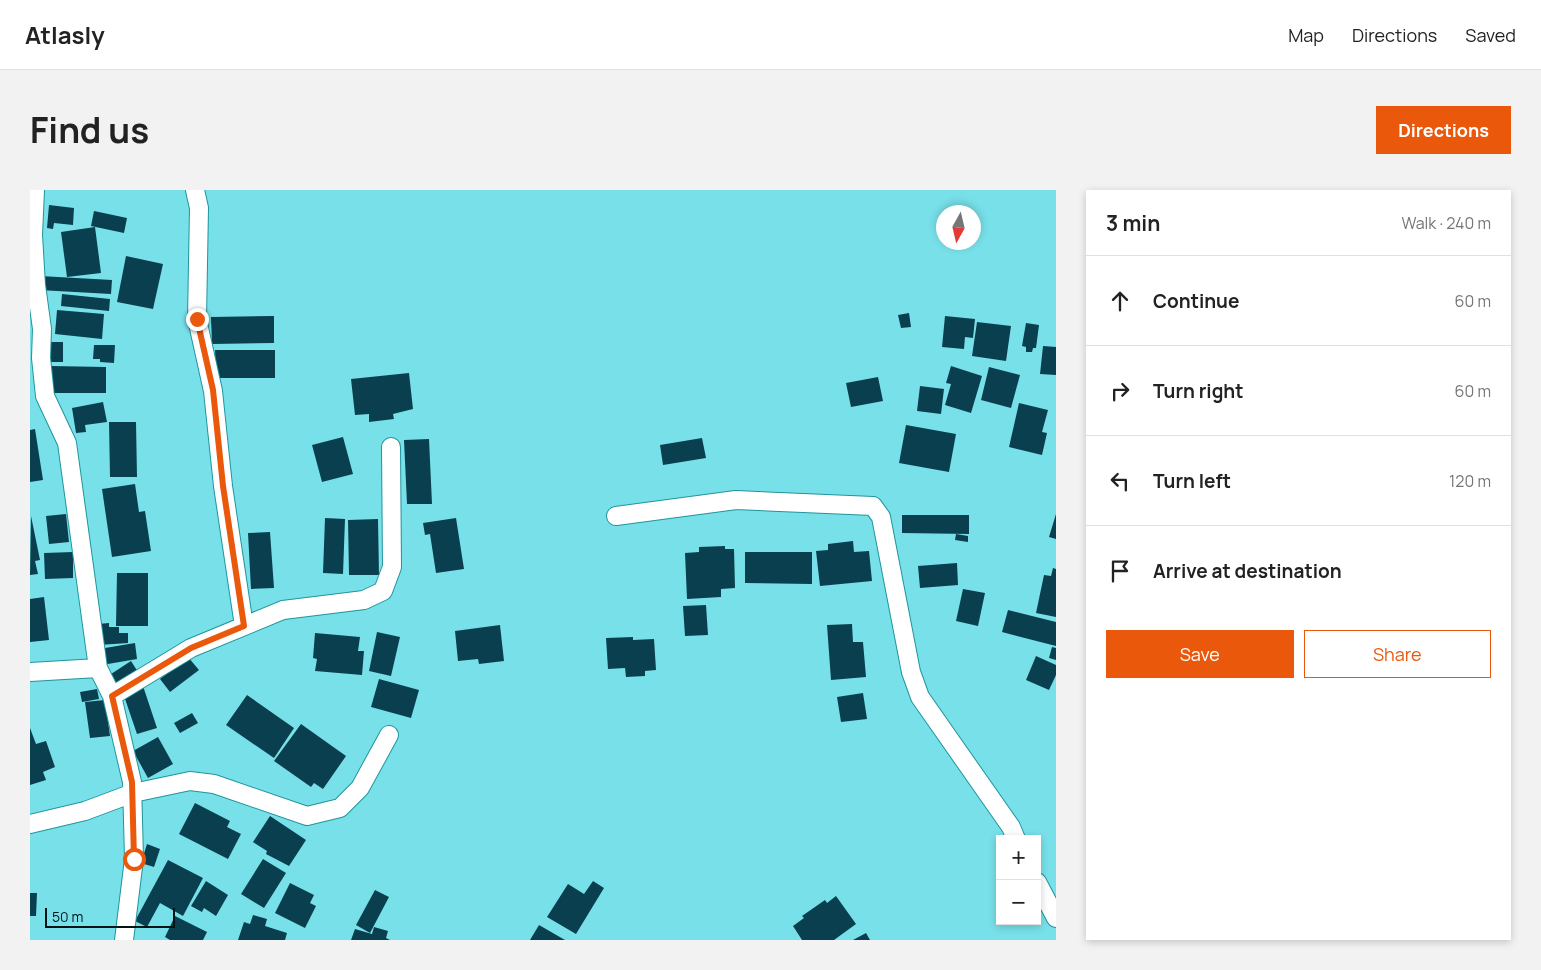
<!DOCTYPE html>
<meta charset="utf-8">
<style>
body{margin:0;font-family:Manrope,sans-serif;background:#f2f2f2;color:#222}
.controls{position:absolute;right:15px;bottom:15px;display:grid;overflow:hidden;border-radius:0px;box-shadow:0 2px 8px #0003}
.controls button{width:45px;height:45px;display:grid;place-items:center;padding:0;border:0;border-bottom:1px solid #e0e0e0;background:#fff;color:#222;font:25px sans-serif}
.compass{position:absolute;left:906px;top:15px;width:45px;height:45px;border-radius:50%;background:#fff;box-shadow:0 2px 8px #0003;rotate:188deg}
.scale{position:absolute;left:15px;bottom:12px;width:130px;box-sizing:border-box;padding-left:5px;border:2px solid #001416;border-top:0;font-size:14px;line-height:18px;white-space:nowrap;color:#001416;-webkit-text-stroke:4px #78e0e9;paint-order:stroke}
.stop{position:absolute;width:15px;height:15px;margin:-11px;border:4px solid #ea580c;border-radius:50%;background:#fff}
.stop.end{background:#ea580c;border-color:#fff;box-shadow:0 1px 5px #0008}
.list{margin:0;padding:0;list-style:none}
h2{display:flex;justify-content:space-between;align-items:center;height:65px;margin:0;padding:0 20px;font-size:21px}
h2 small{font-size:16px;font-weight:400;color:#767676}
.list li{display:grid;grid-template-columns:32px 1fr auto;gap:15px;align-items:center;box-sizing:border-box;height:90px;padding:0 20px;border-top:1px solid #e0e0e0}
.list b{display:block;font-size:19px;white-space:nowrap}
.list em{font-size:16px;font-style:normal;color:#767676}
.actions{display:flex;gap:10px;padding:15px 20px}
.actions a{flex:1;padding:11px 0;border:1px solid #ea580c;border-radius:0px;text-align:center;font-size:18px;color:#ea580c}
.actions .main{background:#ea580c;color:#fff}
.icon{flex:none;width:28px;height:28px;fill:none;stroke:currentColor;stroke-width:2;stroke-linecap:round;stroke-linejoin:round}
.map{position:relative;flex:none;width:1026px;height:750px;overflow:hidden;border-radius:0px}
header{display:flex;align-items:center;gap:30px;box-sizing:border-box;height:70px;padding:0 25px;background:#fff;border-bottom:1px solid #e0e0e0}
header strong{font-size:24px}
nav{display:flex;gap:28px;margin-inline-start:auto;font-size:18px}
.intro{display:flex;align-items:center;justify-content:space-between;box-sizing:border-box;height:120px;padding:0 30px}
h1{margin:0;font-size:35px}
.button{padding:12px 22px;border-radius:0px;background:#ea580c;color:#fff;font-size:18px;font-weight:700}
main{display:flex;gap:30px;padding:0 30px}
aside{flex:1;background:#fff;border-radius:0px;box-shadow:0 2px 8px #0003}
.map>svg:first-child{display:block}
.building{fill:#0a3f4f}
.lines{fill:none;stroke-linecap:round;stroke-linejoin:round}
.street-casing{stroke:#1f959e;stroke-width:20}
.street{stroke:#fff;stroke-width:18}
.route{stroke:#ea580c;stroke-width:6}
</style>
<header>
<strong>Atlasly</strong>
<nav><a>Map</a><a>Directions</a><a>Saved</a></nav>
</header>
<div class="intro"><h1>Find us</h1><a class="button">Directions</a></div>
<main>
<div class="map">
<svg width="1026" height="750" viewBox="0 0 1026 750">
<rect width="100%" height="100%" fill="#78e0e9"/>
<path class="building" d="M19,15L44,18L43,35L24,33L23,39L17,38Z
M64,21L97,28L94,43L61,36Z
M65,37L71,83L37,87L31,42Z
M96,66L133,74L123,119L87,112Z
M10,86L82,90L81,104L9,100Z
M32,104L80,109L79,121L31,116Z
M27,120L74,124L72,149L25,144Z
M879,123L881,137L871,138L868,125Z
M244,126V153L182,154L181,127Z
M915,126L945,129L943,148L935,147L934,159L912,157Z
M947,132L981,136L976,171L942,166Z
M996,133L1009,135L1006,158H1003L1002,162H996V157L992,156Z
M20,152H33V172H20Z
M64,155H85L84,173L70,172V169H63Z
M1013,156L1026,157V185L1010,184Z
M185,160H245V188H186Z
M21,176L76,177V203H21Z
M921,176L952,186L941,223L915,215L921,194L916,193Z
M959,177L990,185L981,218L951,210Z
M379,183L383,219L363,224L364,229L339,232V224L325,225L321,189Z
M848,187L853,211L821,217L816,193Z
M890,196L914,199L911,224L887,221Z
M73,212L77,232L55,235L56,242L46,243L42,218Z
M989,213L1018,220L1012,242L1017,243L1012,265L979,257Z
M79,232H106L107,287H80Z
M876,235L926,244L919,282L869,273Z
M5,239L13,290L0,292V240Z
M313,247L323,284L292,292L282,255Z
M672,248L676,268L633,275L630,255Z
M399,249L402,314H377L374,250Z
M105,294L109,322L115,321L121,361L82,367L72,299Z
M36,324L39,352L19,354L16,326Z
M1026,324V349L1019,347Z
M872,325H939V344L872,343Z
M1,326L10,370L5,371L8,384L0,385Z
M295,328L315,329L313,384L293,383Z
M426,328L434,379L406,383L400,344L395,345L393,333Z
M348,329L349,385H319L318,330Z
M240,342L244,398L221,399L218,343Z
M926,344L938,346V352L925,350Z
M823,351L824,362L839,361L842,391L790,396L786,361L798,360V354Z
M695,356V359H704L705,398L691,399V407L657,409L655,363L669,362V357Z
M43,362V388L15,389L14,363Z
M715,362H782V394L715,393Z
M927,373L928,395L890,398L888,376Z
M1023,378L1026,379V427L1006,423L1014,385L1021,386Z
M87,383H118V436H86Z
M933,399L955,403L948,436L926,431Z
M14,407L19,450L0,452V409Z
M676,415L678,445L655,446L653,416Z
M978,420L1026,432V456L972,442Z
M79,433V437H89V443H98V453L69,455L68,434Z
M822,434L823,452H833L836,487L801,490L797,435Z
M470,435L474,471L449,474L448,469L428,471L425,441Z
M347,442L370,447L361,486L339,481Z
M285,443L330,447L328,461H334L332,485L285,481L287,469L283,468Z
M603,447V450L624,449L626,480L615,481V486L596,487L595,478L578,479L576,448Z
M105,453L107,469L72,475L69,459Z
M1022,457L1026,458V470L1019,468Z
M1006,466L1026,475V485L1019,500L996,490Z
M158,467L169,480L140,502L130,489Z
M101,471L108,482L87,494L81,484Z
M349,489L389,500L381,528L341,517Z
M113,496L127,538L107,544L93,503Z
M67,499L69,509L52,512L50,502Z
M833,503L837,529L811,532L807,507Z
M217,505L264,538L244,568L196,535Z
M75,510L80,546L60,548L55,512Z
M162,523L168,533L150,543L144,533Z
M271,534L316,566L293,599L284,593L281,597L244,571Z
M0,538L6,554L16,551L25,577L13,582L16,590L0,595Z
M128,547L143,574L118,588L103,561Z
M165,613L200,631L197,637L211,644L198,669L149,644Z
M240,626L276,650L259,676L236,664L237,661L223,652Z
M117,654L130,659L124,677L111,673Z
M233,669L256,683L234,718L211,704Z
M138,670L173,688L153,726L130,713L117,737L105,731Z
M176,691L198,705L186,726L174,718L172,722L161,716Z
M563,691L574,698L546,744L517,727L538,694L554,704Z
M260,693L284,705L280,713L286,716L275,738L245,723Z
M345,700L359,707L340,743L326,735Z
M0,703H7L6,726H0Z
M806,706L826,734L804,750H772L763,736L774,728L772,726L795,710L797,713Z
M223,725L237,729L235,736L257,743L255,750H208L214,732L220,734Z
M145,726L177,742L173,750H140L135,747Z
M509,735L535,750H500Z
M344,737L358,741L356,748L360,750H321L325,739L342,744Z
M836,743L840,750H823Z"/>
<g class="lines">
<defs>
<path id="street" d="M5,0L3,45L6,95L12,139L11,168L15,206L37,253L68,478L82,506L102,592L104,669L94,750
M165,0L169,18L167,129L183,201L193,296L214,436
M586,326L706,310L843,316L851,327L881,482L890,507L981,637L986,649
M0,482L68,478
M82,506L161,458L253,420L334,410L353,401L362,377L361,257
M0,634L55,621L103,603L160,591L184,594L277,626L310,618L330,598L359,545
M1007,692L1026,728"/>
</defs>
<use href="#street" class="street-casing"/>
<use href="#street" class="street"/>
</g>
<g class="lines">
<path class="route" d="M104,669L102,592L82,506L161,458L214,436L193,296L183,200L167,129"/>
</g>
</svg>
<div class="controls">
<button>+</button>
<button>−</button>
</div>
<svg class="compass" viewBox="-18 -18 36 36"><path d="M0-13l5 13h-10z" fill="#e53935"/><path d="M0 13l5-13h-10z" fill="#767676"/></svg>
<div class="scale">50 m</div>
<div class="stop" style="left:104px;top:669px"></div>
<div class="stop end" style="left:167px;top:129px"></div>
</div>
<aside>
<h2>3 min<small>Walk · 240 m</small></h2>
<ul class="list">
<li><svg class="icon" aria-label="ahead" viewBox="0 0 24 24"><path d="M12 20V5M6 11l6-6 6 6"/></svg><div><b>Continue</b></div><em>60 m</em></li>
<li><svg class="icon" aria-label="right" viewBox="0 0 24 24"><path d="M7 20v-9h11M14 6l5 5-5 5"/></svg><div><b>Turn right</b></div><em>60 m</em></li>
<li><svg class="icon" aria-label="left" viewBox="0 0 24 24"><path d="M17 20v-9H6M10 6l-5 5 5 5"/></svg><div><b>Turn left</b></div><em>120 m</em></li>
<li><svg class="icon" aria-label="arrive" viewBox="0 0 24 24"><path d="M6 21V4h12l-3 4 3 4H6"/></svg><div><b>Arrive at destination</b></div></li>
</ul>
<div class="actions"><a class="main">Save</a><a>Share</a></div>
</aside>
</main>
